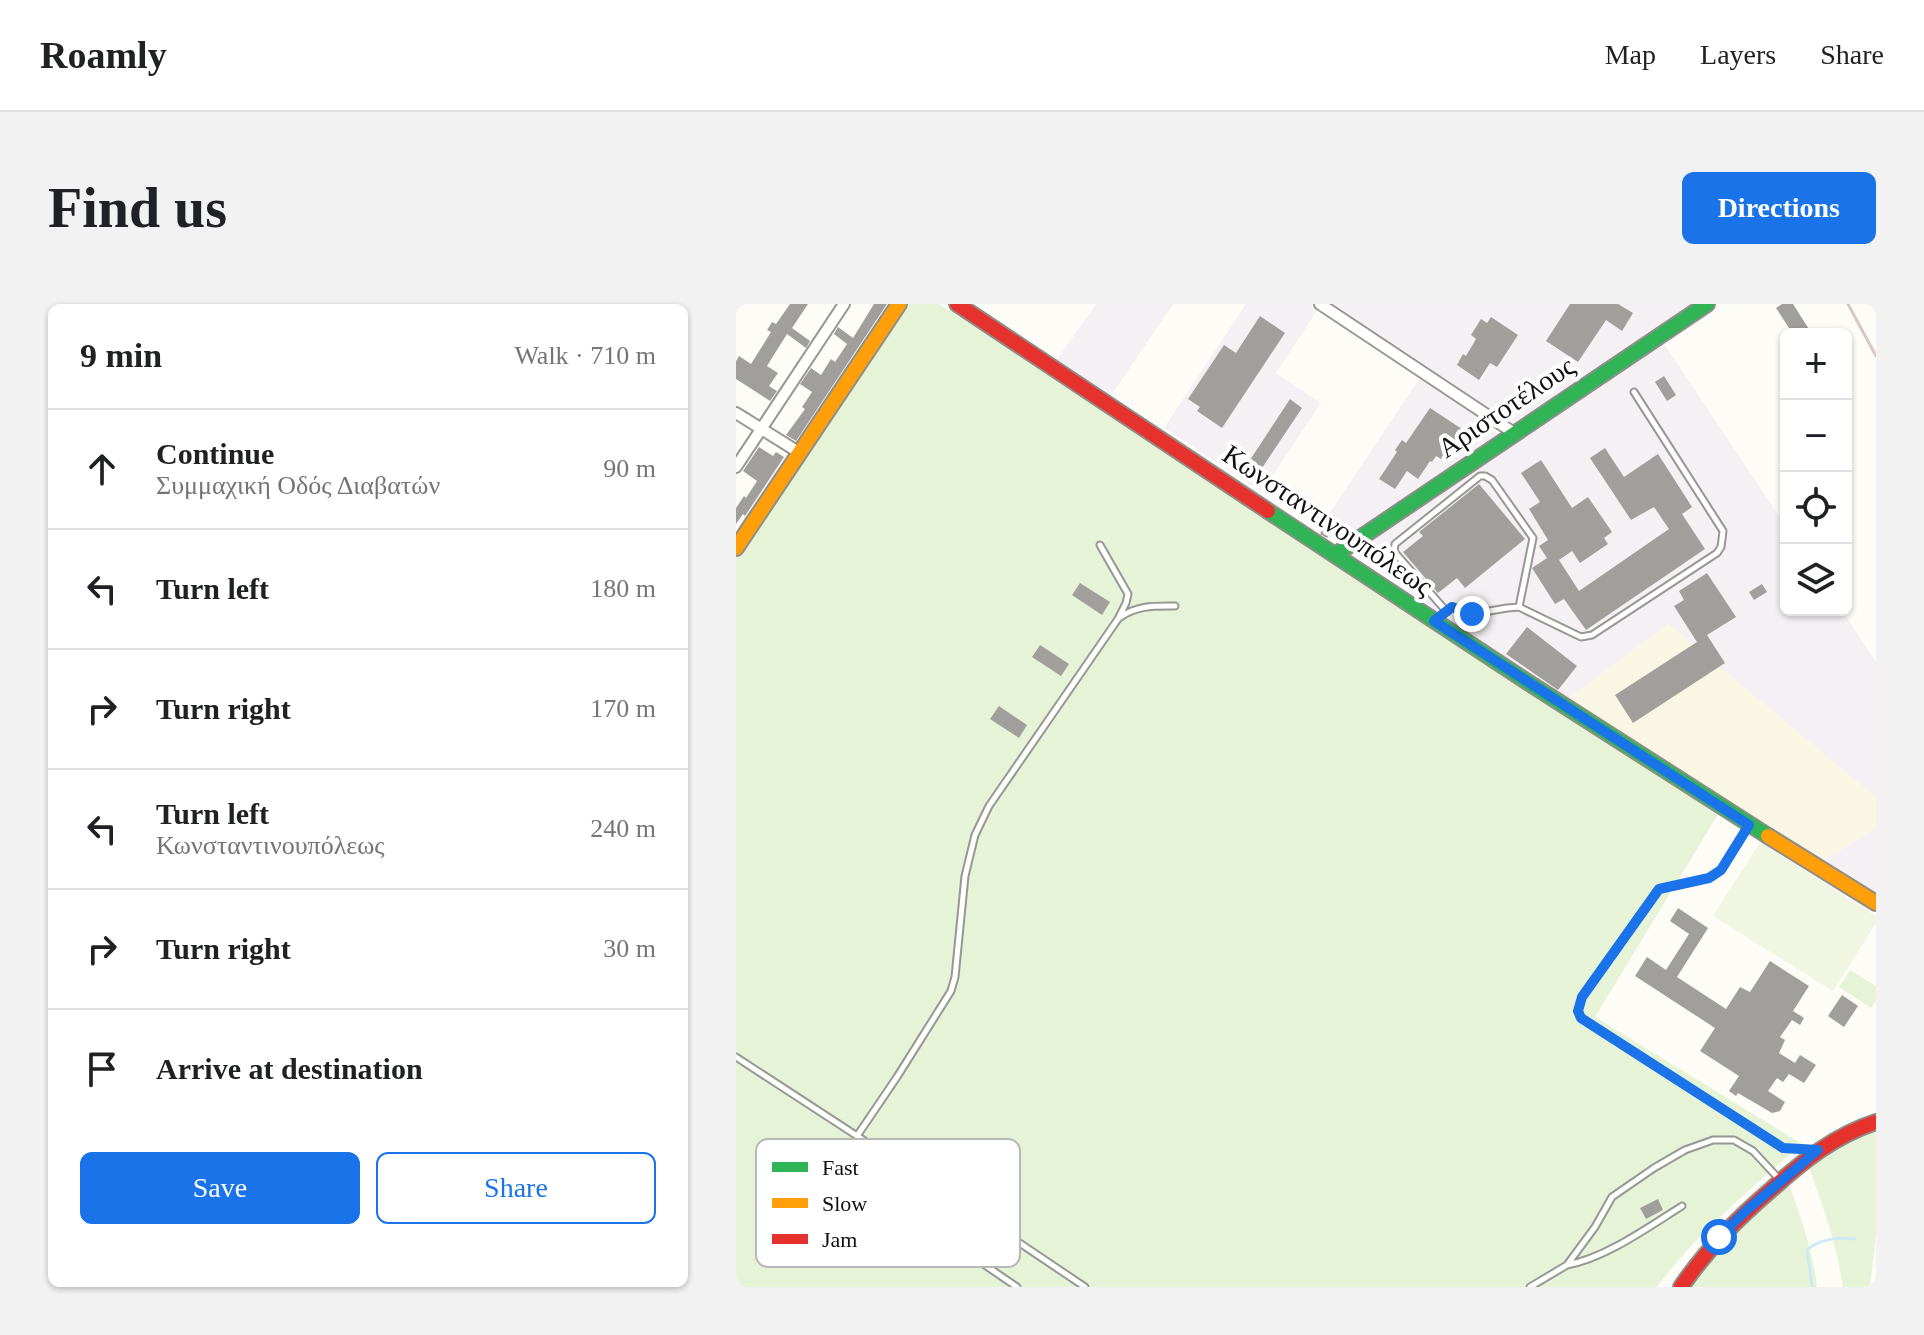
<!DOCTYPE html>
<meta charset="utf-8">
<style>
body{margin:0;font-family:"Times New Roman",serif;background:#f2f2f2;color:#202124}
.controls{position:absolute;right:24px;top:24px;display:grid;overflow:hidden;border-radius:12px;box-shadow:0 2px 6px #0004}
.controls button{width:72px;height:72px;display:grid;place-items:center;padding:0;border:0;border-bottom:2px solid #e0e0e0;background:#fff;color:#202124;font:40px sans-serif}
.stop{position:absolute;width:24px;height:24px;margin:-18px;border:6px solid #1a73e8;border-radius:50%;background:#fff}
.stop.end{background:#1a73e8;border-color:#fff;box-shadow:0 2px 8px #0008}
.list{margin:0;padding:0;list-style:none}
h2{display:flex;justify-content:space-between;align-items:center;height:104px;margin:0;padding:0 32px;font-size:34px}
h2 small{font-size:26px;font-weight:400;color:#757577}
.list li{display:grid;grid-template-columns:52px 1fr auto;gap:24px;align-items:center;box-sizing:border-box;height:120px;padding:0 32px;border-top:2px solid #e0e0e0}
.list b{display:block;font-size:30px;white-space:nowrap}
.list p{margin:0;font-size:26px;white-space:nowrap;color:#757577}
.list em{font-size:26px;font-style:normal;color:#757577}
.actions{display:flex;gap:16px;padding:24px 32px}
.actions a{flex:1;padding:18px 0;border:2px solid #1a73e8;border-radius:12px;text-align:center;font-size:28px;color:#1a73e8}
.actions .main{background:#1a73e8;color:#fff}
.icon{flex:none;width:44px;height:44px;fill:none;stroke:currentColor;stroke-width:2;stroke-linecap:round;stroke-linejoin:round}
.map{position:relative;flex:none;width:1140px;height:983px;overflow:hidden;border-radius:12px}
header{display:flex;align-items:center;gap:48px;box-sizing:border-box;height:112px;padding:0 40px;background:#fff;border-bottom:2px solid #e0e0e0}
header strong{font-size:38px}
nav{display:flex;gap:44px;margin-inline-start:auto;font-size:28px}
.intro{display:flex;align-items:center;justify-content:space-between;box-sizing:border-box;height:192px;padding:0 48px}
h1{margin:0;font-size:56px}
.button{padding:20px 36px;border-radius:12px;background:#1a73e8;color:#fff;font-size:28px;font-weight:700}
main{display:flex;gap:48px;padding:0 48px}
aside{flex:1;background:#fff;border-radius:12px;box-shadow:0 2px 6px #0004}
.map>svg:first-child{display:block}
.industrial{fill:#f5f0f3}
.farmland{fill:#f9f7e4}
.green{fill:#e7f3d7}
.pitch{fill:#f0f6e1}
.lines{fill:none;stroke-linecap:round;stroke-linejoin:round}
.stream{stroke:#cde8f7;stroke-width:3}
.building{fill:#a19f9c}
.lane-casing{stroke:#979795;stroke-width:9}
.street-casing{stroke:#979795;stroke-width:14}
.fast-casing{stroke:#8e8d8b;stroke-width:18}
.slow-casing{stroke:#8e8d8b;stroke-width:18}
.jam-casing{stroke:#8e8d8b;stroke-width:18}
.path{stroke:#b9b9b8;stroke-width:2;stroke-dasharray:8 4;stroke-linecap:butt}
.lane{stroke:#fffffe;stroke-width:5}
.street{stroke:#fffffe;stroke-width:10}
.fast{stroke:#30b455;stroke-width:14}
.slow{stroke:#ff9f0a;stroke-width:14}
.jam{stroke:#e5322d;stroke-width:14}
.rail{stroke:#d9c6c7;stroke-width:3}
.route{stroke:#1a73e8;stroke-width:10}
.labels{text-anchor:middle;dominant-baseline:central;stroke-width:8;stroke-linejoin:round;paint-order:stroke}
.street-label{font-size:28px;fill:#111;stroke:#fff}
.key{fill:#fff;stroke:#b8b8b8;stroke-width:2}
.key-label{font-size:22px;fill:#111}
</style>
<header>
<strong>Roamly</strong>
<nav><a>Map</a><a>Layers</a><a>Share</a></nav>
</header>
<div class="intro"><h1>Find us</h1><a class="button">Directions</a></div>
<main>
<aside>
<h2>9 min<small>Walk · 710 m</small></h2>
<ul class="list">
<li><svg class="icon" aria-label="ahead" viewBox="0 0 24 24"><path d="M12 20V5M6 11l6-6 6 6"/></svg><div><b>Continue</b><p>Συμμαχική Οδός Διαβατών</p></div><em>90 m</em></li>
<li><svg class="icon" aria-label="left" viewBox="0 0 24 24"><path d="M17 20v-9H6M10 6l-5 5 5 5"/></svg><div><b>Turn left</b></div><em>180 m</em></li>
<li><svg class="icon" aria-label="right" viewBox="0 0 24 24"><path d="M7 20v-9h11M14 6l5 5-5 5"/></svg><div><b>Turn right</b></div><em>170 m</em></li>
<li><svg class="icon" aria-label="left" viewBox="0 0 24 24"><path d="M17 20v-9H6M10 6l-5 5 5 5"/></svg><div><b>Turn left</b><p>Κωνσταντινουπόλεως</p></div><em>240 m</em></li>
<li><svg class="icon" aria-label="right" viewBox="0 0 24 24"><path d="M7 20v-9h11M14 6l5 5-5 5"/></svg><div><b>Turn right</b></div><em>30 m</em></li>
<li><svg class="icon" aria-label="arrive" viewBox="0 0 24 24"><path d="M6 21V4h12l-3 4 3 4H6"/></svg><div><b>Arrive at destination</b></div></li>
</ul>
<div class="actions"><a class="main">Save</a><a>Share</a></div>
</aside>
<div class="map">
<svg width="1140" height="983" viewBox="0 0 1140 983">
<rect width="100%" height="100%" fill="#fdfcf7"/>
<path class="industrial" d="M360,0H437L374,93L320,57Z
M510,0H575L582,5L540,69L585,99L526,188L428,124Z
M598,0H957L778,118L771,116Z
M923,32L1050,222V306H1106L1140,358V494L932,320L829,397L608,242Z
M683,75L689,78L691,75L744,110L762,133L605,237L580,229Z
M1140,524V591L1088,556Z"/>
<path class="farmland" d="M932,320L1140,494V524L1088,556L829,397Z"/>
<path class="green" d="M174,0H203L984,507L859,713L1066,840C1016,884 961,928 921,983H0V254Z
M1114,666L1140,682V696L1135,704L1103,683Z
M1140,825V931L1134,983H1107C1101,941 1087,901 1072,861L1115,833Z
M1053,880C1065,914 1077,947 1081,983H951L974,952L995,930Z"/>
<path class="pitch" d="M1024,538L1140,612V619L1097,687L977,612Z"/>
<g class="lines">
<path class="stream" d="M1076,983L1071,946C1083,935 1103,933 1119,935"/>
</g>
<path class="building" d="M54,0H72L56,24L74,37L70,44L51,30L31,62L42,69L33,82L41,87L34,97L0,75V57L3,52L15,60L35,28L31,26L36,18L40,20Z
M138,0H151L60,137L50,131L69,105L66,103L76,88L64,80L75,64L85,71L95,55L99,58L111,40L98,30L102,23L117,34Z
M834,0H882L897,9L886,27L870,16L842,58L810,37Z
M1046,0H1057L1076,30H1057L1040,4Z
M524,12L549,29L486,124L461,107L464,103L452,95L488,41L500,49Z
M755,13L782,31L761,63L754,59L743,76L721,61L727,50L730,52L740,35L735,31L745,15L751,19Z
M928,72L940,91L931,97L919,78Z
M554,95L566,104L524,167L512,159Z
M694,104L729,127L707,156L700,152L696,158L694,157L682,175L671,167L659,185L643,175L661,148L659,146L666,136L670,139Z
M23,143L37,152L40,148L48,153L9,212L7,210L0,220V204L8,192L10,194L21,177L7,167Z
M869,144L888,173L922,150L956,203L946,210L969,245L850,326L828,295L819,300L796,264L811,254L803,242L812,236L793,205L804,198L785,169L805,156L836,204L852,193L876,228L868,234L872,240L844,259L836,247L823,256L843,287L933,225L918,203L895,216L854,154Z
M743,180L789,235L729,284L721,274L702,289L667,248L687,232L683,228Z
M596,212L603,216L591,234L584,230Z
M971,269L1000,313L971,331L989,359L897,419L879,391L961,338L938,302L948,296L943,287Z
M344,279L374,298L366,311L336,291Z
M1026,280L1031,288L1018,296L1013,288Z
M791,323L841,362L822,386L770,350Z
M304,341L333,360L325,372L296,353Z
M263,402L291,421L283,434L254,415Z
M942,604L972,624L941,673L990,705L1004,683L1014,688L1034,657L1073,682L1057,707L1068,714L1064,721L1056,716L1044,733L1049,736L1043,749L1059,759L1064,751L1080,761L1068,779L1053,770L1047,778L1041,774L1032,787L1049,798L1044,807L1036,809L1002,789L1000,792L993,787L1003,772L964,747L979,724L899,672L911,653L930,666L953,630L934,617Z
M1106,691L1122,702L1108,723L1092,712Z
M922,895L927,906L910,915L904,904Z"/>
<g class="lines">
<defs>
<path id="lane" d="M711,308L661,251L658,248L659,240L744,172H749L756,176L797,234L783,303
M383,314C401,301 418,302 439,302
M702,315L716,303L736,310L771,304L783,303L845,333L856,331L981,249L985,243L987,227L898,88
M0,753L233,905L349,983
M121,832L161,773L215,687L219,673L229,572L239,531L253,502L382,315L390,299L392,290L364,241
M183,916L281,983
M831,961C870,954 914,922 946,902
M794,983L831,961L859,923L876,893L918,864L949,846L977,836H998L1017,847L1044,876"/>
<path id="street" d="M584,0L778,129
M0,109L64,149
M0,163L108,0"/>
<path id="fast" d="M532,207L793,379L1032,532
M599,251L971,0"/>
<path id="slow" d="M0,244L163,0
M1032,532L1140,599"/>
<path id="jam" d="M221,0L532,207
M945,983C972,944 1001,915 1037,884C1068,856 1100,831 1140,818"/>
</defs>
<use href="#lane" class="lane-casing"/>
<use href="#street" class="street-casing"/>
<use href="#fast" class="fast-casing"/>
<use href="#slow" class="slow-casing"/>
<use href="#jam" class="jam-casing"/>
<path class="path" d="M1006,532L985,566L973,574L923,585L846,693L842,707L845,714L1047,844L1065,845"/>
<use href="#lane" class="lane"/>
<use href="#street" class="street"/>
<use href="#fast" class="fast"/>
<use href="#slow" class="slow"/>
<use href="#jam" class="jam"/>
<path class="rail" d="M1112,0L1140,52"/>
</g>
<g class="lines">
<path class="route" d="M736,310L716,303L698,317L1013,521L985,566L973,574L923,585L846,693L842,707L845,714L1047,844L1082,846L1011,906L983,933"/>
</g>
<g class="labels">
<g class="street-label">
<text transform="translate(770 103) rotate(-34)">Αριστοτέλους</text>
<text transform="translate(592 216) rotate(34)">Κωνσταντινουπόλεως</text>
</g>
</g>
<rect x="20" y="835" width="264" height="128" rx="12" class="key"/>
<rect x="36" y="858" width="36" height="10" fill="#30b455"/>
<rect x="36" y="894" width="36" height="10" fill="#ff9f0a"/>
<rect x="36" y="930" width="36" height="10" fill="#e5322d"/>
<g class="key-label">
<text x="86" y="871">Fast</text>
<text x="86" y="907">Slow</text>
<text x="86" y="943">Jam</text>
</g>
</svg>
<div class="controls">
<button>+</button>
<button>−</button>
<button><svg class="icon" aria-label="locate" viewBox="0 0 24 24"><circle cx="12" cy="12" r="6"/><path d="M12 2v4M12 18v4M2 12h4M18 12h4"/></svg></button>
<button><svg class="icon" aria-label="layers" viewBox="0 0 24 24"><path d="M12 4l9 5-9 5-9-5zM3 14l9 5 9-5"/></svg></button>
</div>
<div class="stop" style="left:983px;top:933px"></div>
<div class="stop end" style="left:736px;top:310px"></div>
</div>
</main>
